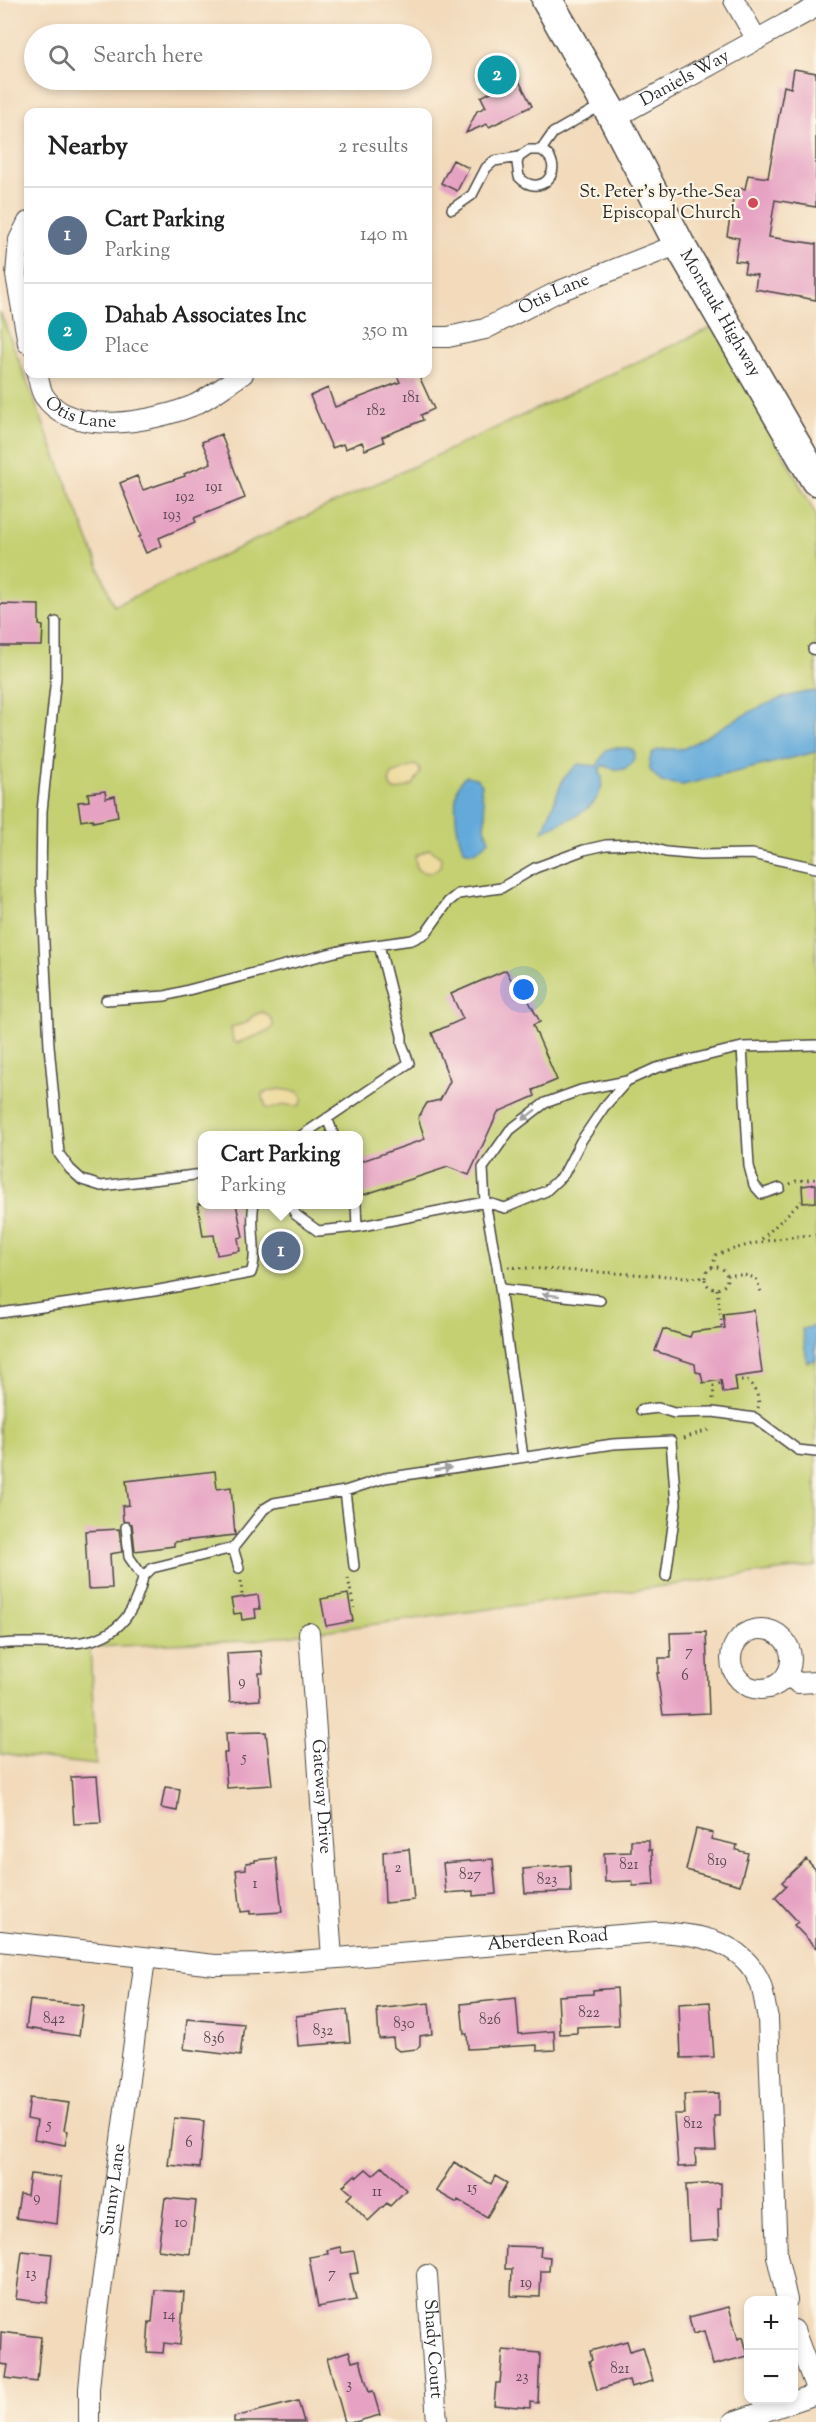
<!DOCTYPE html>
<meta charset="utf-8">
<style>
body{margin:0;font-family:"Sorts Mill Goudy",serif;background:#f2f2f2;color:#222}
.controls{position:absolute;right:18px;bottom:18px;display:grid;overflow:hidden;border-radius:12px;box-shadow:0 3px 9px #0003}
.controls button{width:54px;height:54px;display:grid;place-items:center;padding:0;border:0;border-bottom:2px solid #e0e0e0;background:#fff;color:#222;font:30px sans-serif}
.you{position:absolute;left:524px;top:990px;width:21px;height:21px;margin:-15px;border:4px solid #fff;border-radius:50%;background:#1a73e8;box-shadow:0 0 0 9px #1a73e833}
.badge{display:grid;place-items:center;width:39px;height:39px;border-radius:50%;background:#d1495b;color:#fff;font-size:20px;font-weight:700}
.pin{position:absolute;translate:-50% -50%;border:3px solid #fff;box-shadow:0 2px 6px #0006}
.popup{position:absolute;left:198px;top:1131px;width:165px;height:78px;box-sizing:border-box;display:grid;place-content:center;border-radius:12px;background:#fff;filter:drop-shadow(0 2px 4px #0005);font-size:20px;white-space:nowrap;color:#767676}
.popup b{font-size:22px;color:#222}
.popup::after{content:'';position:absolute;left:50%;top:100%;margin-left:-12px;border:12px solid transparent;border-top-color:#fff}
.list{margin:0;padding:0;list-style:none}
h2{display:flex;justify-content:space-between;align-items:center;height:78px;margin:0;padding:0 24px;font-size:26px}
h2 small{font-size:20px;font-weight:400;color:#767676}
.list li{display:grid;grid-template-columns:39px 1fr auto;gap:18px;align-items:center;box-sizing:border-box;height:96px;padding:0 24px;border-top:2px solid #e0e0e0}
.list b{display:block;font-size:22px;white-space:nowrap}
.list p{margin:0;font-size:20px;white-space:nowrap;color:#767676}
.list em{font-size:20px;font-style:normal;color:#767676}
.icon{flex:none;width:33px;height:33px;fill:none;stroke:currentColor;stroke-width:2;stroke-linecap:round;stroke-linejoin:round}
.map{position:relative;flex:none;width:816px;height:2422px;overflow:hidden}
.search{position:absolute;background:#fff;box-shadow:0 3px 9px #0003;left:24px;top:24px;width:408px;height:66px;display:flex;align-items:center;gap:15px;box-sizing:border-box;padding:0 21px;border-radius:33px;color:#767676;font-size:22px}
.panel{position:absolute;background:#fff;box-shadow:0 3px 9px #0003;left:24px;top:108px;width:408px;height:270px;border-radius:12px}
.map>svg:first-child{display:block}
.green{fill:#c4d072;stroke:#787e4e;stroke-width:1.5;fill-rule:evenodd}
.sand{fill:#eeda9e;stroke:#8c8264;stroke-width:1.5}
.water{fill:#64aada;stroke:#486a82;stroke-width:1.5}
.building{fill:#e6a2c3}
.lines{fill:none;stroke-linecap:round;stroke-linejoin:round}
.service-casing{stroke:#494541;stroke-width:12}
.minor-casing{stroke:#494541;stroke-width:22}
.primary-casing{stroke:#494541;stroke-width:33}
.path{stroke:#494541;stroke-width:3;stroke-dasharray:1.5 4.5;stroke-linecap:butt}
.service{stroke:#fff;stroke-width:9}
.minor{stroke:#fff;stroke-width:20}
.primary{stroke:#fff;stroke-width:30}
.oneway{fill:#a0a0a0}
.poi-dot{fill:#d1495b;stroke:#fcf5e5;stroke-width:2}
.labels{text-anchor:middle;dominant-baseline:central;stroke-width:4.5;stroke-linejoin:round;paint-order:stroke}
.number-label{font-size:15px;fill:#5a4951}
.street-label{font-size:18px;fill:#2b2b2b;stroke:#fcf5e5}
.poi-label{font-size:18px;fill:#2b2b2b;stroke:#fcf5e5;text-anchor:end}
</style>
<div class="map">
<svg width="816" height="2422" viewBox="0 0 816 2422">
<rect width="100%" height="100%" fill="#fcf5e5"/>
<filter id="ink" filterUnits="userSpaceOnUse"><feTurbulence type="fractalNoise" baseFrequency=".0167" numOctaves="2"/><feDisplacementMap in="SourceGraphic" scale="12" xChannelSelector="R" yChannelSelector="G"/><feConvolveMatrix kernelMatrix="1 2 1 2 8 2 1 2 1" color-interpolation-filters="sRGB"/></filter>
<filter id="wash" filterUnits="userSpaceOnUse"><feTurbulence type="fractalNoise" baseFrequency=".008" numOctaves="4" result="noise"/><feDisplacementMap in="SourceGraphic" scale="24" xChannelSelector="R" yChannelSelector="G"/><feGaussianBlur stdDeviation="1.35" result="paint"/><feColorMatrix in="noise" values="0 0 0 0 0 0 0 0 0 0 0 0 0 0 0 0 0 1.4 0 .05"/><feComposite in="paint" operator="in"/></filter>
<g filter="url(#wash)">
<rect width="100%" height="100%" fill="#f2dabb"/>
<path class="green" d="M0,312L114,606L714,326L816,515V1566L247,1641L90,1647L96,1765L0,1754ZM203,1136H359V1204H203Z"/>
<path class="sand" d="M415,765L419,767L420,773L413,785L396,791L391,788L389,781L392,774Z
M430,849L441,858L440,866C434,873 424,875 417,869L415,856Z
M262,1012C269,1015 274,1019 273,1027L269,1031L237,1043L233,1041L231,1027L246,1023L254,1015Z
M279,1089L299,1092L303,1099L300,1105C294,1107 292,1105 285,1105C278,1105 274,1110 266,1108L262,1093Z"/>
<path class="water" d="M816,691V752L683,785L661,782L650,770C646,741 669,752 685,748C727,726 768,695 816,691Z
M612,748H626L633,750L635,754C631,774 616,771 603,765L599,771L602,775C605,810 568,819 543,831L563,779L578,764L597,766L606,750Z
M466,776L476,778L482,785L481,791L486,815L484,826L489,840C481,848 476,855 464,850C456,834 449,788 466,776Z
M816,1326V1360L807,1362L802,1329Z"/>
<g id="blocks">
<path class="building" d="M502,63L509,78L516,75L532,106L489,127L487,124L466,133L477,111L486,107L481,97L493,91L485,72Z
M794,69L816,73V207L775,200L769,237L816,244V300L755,289L757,275L744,273L746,262L735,261L739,238L727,236L735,188L745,189L748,175L768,178L784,86L791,88Z
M453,160L469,168L457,191L441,183Z
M396,374H418L434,409L421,415L423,420L382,437L384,442L365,450L362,442L345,449L343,444L332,448L310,396L328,388L335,407L400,382Z
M221,434L245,498L194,518L196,522L159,538L162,546L146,553L139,537L141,536L120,483L137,476L143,490L185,476L184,474L211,463L202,442Z
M0,604L39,605V625L43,626L42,646H0Z
M105,791L106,798L115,796L118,817L93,822V819L81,821L78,802L89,801L88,793Z
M506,970L513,983L518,981L540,1022L533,1025L557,1080L533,1090L535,1096L498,1112L469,1175L448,1167L363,1195L359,1180V1162L425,1139L418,1118L427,1103L440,1100L450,1081L432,1033L463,1019L451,994Z
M816,1184V1202L803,1203L802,1186Z
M198,1204H236L243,1237L238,1238L240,1251L217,1255L214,1235L203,1236Z
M754,1310L762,1373L735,1377L737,1391L723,1393L721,1380L703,1383L701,1373L696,1372L695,1364L655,1351L663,1329L690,1337L692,1332L725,1328L723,1314Z
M215,1471L217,1489L231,1487L235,1535L174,1542V1546L135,1551L132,1524L123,1521L122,1506L129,1505L126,1481Z
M119,1529L122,1552L110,1554L112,1588L88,1589L85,1531Z
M348,1594L353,1621L326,1626L321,1599Z
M258,1595L260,1609H255L256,1618L242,1620L241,1613L234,1614L231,1599Z
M706,1632L709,1713L663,1715L657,1673H659V1658H671L670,1633Z
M261,1651L263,1673H259L260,1700L230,1702L227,1653Z
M266,1732L272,1785L227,1788L224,1753H227L226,1733Z
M97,1776L101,1823L74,1824L71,1777Z
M165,1787L180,1789L177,1811L161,1808Z
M696,1829L713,1833L711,1839L737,1845L736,1850L748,1853L740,1885L686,1870Z
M631,1840H649V1850H652L654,1885L633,1886L632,1881L605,1882L604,1853L631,1852Z
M409,1849L414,1900L385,1903L383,1852Z
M276,1858L282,1912L250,1914V1911L241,1912L236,1870L246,1869V1863L255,1862V1860Z
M493,1859L496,1894L473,1896V1891L446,1893L443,1863Z
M806,1859L816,1870V1948L794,1925L798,1922L775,1897L786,1886L782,1882Z
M570,1865L571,1892L525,1893L523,1869Z
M617,1988L619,2025L577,2027V2033L560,2034L558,1996L593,1994V1990Z
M516,1998L519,2034L554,2031L555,2050L537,2051V2045L468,2049L467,2034H464L461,2004Z
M30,2000L83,2005L79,2036L26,2028Z
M710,2002L714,2057L681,2058L679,2004Z
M429,2003L432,2034L420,2036V2045L417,2049L399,2051L394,2047L393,2038L379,2039L377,2009Z
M347,2010L350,2042L298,2046L296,2016Z
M187,2019L244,2024L240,2056L184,2049Z
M719,2093V2116H714L716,2150H695L696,2166L678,2167L674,2114H685L684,2094Z
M30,2098L69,2103L64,2130L68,2131L65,2145L34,2139L37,2121L27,2119Z
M174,2118L204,2121L200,2168L168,2165Z
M454,2162L491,2184L495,2176L507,2183L487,2217L458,2200L457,2203L436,2191Z
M383,2166L406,2190L390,2206L387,2203L368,2221L347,2199L352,2194L343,2186L355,2175L357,2177L366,2169L373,2175Z
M30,2174L61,2177L57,2224L16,2218L20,2194L27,2195Z
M721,2183V2208H718L719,2239L689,2241L686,2185Z
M165,2198L196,2201L190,2254L158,2250Z
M506,2246L541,2247L540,2256L550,2257L549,2271H541L540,2297L511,2296L512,2269H505Z
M340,2247L342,2253L354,2251L358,2273L350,2274L356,2300L318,2307L309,2257L328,2254L327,2250Z
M22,2251L52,2254L47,2303L16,2299Z
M155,2290L184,2292L180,2345L164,2343L163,2353L147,2352L149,2322H152Z
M729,2307L738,2339L743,2337L748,2356L713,2365L704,2331L693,2334L689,2317Z
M1,2332L41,2337L37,2382L6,2378L8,2365L0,2364Z
M627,2341L630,2351L643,2347L653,2381L631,2387L629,2380L597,2390L589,2361L592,2360L590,2351Z
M503,2350L540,2353L538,2403L530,2402V2408L494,2405L496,2383H500Z
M349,2351L352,2362L360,2360L369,2392L373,2391L380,2415L355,2422H345L327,2358Z
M298,2401L304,2422H234V2417Z"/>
</g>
</g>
<g filter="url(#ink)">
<use href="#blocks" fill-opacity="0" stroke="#494541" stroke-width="1.5"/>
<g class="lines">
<defs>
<path id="service" d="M519,157L517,163L519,177C541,201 569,166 541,150L553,133L602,105
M452,209L472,195L486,168L494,161L519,157L529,150H541
M56,622V677L42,811L41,882L49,1046L59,1154L70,1169L82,1180L101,1186L203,1174
M813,649L816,650
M106,1000L165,996L347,949L412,940L426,933L448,902L458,894L501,888L535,868L584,850L606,845L638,844L666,852L700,855L752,854L816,868
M742,1047L749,1166L754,1185L762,1194L780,1188
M627,1081L656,1068L742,1047L816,1045
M327,1118L334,1136
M301,1136L409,1063L402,1044V1036L379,945
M290,1204L296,1215L318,1231L357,1227L485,1202L505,1208L546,1191L564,1174L581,1141L604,1107L627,1081L581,1090L545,1103L510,1130L483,1168L485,1202L497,1266L523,1457
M356,1204L357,1227
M501,1289L600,1300
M0,1313L154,1291L251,1273C259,1252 249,1227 254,1204
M641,1410L658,1408L674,1413L713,1412L755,1418L798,1450L816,1452
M345,1491L354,1566
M233,1548L264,1509L274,1503L345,1491L385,1478L613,1444L671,1441L676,1504L666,1576
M143,1577L152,1568L233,1548L239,1568
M0,1644C47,1638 105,1659 132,1608C137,1597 141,1589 143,1577L129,1557L126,1527"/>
<g id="minor">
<path d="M734,0L757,40"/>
<path id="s1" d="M614,118L816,7"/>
<path d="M28,222L19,240L16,275L28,343"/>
<path id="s2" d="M428,337H448L485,329L557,292L679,244"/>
<path id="s3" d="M37,374C39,380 40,390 44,396C72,438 152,422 192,406C210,398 227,384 243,374"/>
<circle cx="761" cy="1659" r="30"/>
<path id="s4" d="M309,1633L332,1958"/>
<path d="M787,1675L798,1683L816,1682"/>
<path id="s5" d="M0,1941L215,1965L264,1964L657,1932C698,1934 741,1940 760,1982C764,1993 765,2007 768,2018L777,2256L787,2300"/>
<path id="s6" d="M427,2275L437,2422"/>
<path d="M794,2330L816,2389"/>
<path id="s7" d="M89,2422V2389L92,2358L145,1959"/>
<path d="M733,2422L816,2394"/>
</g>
<g id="primary">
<path id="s8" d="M547,0L614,118L679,244L816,480"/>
</g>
</defs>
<use href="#service" class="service-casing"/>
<use href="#minor" class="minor-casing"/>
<use href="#primary" class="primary-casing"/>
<path class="path" d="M790,1184L796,1181L816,1179
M762,1239L801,1201
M705 1278a11 11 0 1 1 22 0a11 11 0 1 1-22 0Z
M508,1267L704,1278
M712,1267L716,1255C749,1243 780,1237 816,1235
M727,1275H744L756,1278L761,1292
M717,1289L722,1328
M735,1381H749C754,1389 761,1398 758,1408
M713,1399L714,1386L721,1383
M684,1438L708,1430L709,1426
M348,1578L354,1608
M241,1581L242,1595"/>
<use href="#service" class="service"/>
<use href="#minor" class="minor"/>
<use href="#primary" class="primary"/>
</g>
<defs><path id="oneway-solid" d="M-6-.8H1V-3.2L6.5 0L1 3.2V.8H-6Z" transform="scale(1.5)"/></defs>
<g class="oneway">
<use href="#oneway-solid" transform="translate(529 1115) rotate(142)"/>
<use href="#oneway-solid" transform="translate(551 1295) rotate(-173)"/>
<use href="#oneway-solid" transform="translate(443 1469) rotate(-9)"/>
</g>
</g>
<circle class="poi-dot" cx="753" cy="203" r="6"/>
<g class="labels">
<g class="number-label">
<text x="411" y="398">181</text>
<text x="376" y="411">182</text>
<text x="214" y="487">191</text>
<text x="185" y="497">192</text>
<text x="172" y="515">193</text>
<text x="689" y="1652">7</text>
<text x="685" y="1676">6</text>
<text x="242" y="1682">9</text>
<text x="244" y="1758">5</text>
<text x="717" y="1861">819</text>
<text x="629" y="1865">821</text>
<text x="398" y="1868">2</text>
<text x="470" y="1875">827</text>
<text x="547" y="1880">823</text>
<text x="255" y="1884">1</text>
<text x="589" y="2013">822</text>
<text x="54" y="2019">842</text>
<text x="490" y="2020">826</text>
<text x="404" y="2024">830</text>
<text x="323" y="2031">832</text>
<text x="214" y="2039">836</text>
<text x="693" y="2124">812</text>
<text x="49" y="2125">5</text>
<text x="189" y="2143">6</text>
<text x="472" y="2188">15</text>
<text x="377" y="2192">11</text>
<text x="37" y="2198">9</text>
<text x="181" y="2223">10</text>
<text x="31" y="2274">13</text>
<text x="332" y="2274">7</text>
<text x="526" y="2283">19</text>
<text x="169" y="2315">14</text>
<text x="620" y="2369">821</text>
<text x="522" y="2377">23</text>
<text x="349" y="2385">3</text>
</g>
<g class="street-label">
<text stroke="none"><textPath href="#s1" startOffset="81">Daniels Way</textPath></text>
<text stroke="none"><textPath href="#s2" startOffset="135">Otis Lane</textPath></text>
<text stroke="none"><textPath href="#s8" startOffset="358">Montauk Highway</textPath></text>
<text stroke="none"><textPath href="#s3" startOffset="66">Otis Lane</textPath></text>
<text stroke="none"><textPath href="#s4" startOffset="164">Gateway Drive</textPath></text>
<text stroke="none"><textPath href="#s5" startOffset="550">Aberdeen Road</textPath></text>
<text stroke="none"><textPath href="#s7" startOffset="234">Sunny Lane</textPath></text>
<text stroke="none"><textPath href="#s6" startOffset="74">Shady Court</textPath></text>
</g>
<g class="poi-label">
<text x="741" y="193">St. Peter's by-the-Sea<tspan x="741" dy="21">Episcopal Church</tspan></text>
</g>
</g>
</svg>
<div class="controls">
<button>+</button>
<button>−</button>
</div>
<div class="you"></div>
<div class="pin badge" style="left:281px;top:1251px;background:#5c6f8a">1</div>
<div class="popup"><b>Cart Parking</b>Parking</div>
<div class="pin badge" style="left:497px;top:75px;background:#0f9aa8">2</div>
<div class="search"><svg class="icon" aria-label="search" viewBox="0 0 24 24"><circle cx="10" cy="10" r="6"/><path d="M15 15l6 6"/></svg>Search here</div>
<section class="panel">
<h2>Nearby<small>2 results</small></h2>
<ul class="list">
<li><span class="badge" style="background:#5c6f8a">1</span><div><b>Cart Parking</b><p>Parking</p></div><em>140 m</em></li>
<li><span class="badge" style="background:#0f9aa8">2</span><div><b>Dahab Associates Inc</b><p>Place</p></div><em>350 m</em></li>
</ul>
</section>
</div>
